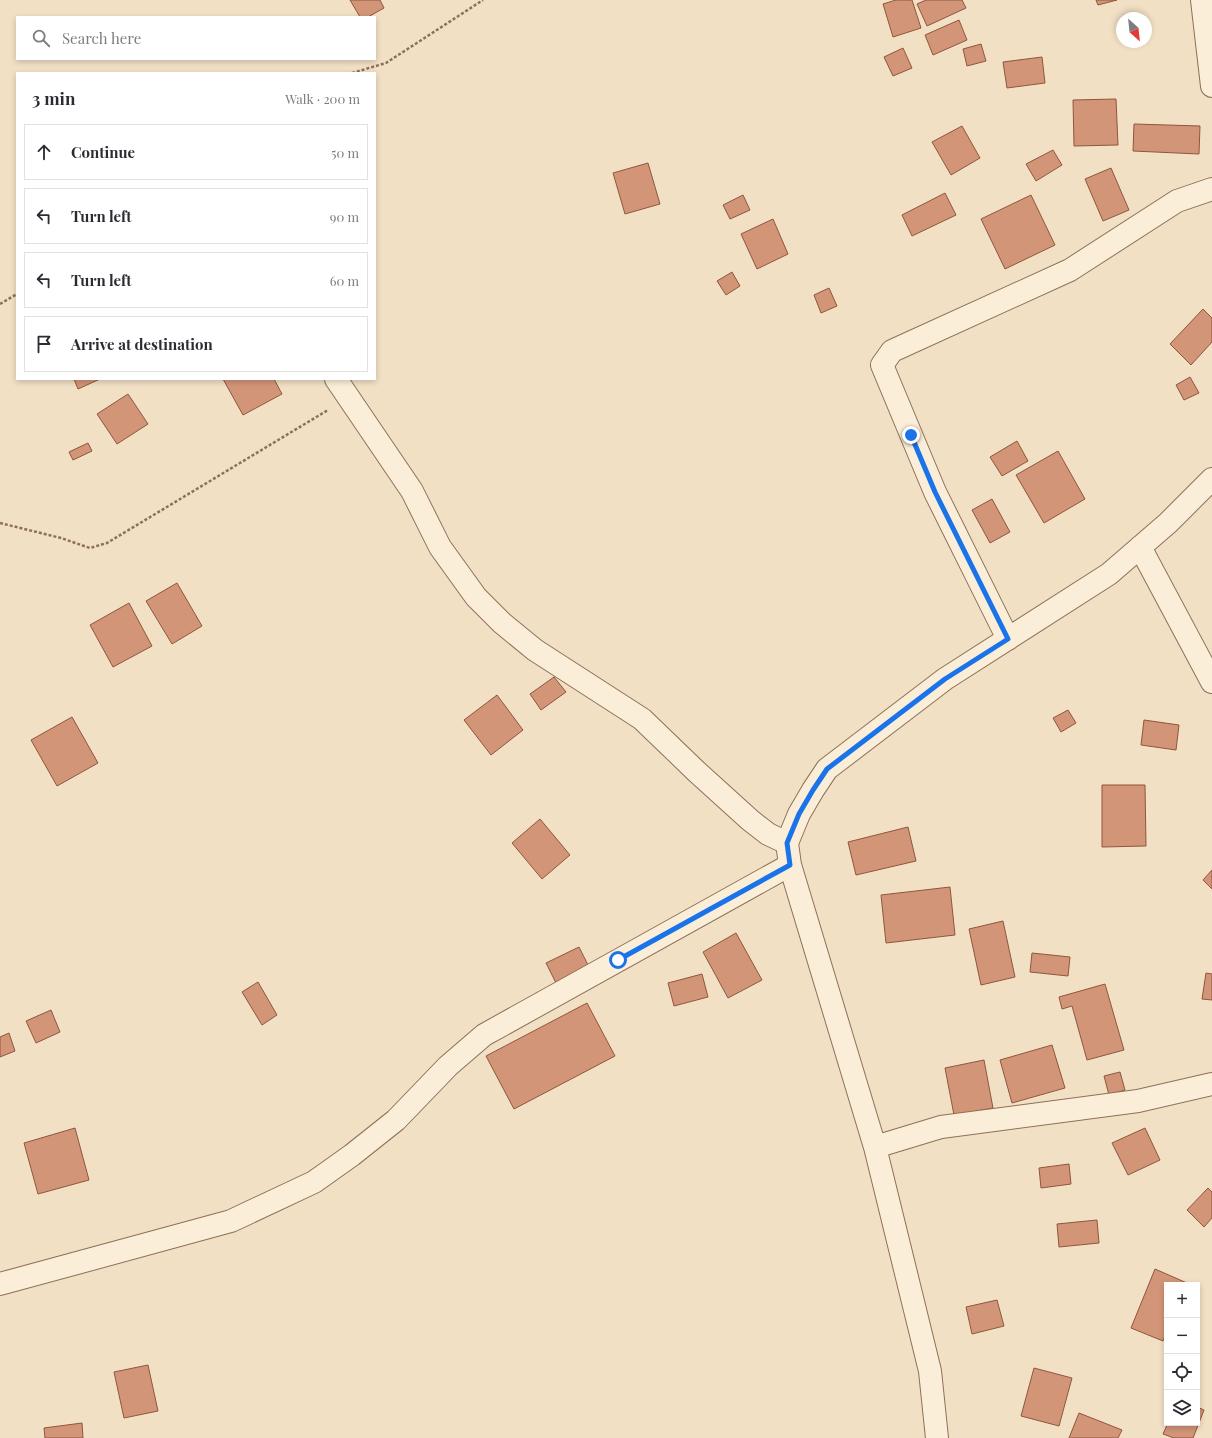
<!DOCTYPE html>
<meta charset="utf-8">
<style>
body{margin:0;font-family:"Playfair Display",serif;background:#f7f7f7;color:#2b2b33}
.controls{position:absolute;right:12px;bottom:12px;display:grid;overflow:hidden;border-radius:0px;box-shadow:0 2px 6px #0003}
.controls button{width:36px;height:36px;display:grid;place-items:center;padding:0;border:0;border-bottom:1px solid #e1e1e2;background:#fff;color:#2b2b33;font:20px sans-serif}
.compass{position:absolute;left:1116px;top:12px;width:36px;height:36px;border-radius:50%;background:#fff;box-shadow:0 2px 6px #0003;rotate:153deg}
.stop{position:absolute;width:12px;height:12px;margin:-9px;border:3px solid #1a73e8;border-radius:50%;background:#fff}
.stop.end{background:#1a73e8;border-color:#fff;box-shadow:0 1px 4px #0008}
.list{margin:0;padding:0;list-style:none}
h2{display:flex;justify-content:space-between;align-items:center;height:52px;margin:0;padding:0 16px;font-size:17px}
h2 small{font-size:13px;font-weight:400;color:#7c7c81}
.list li{display:grid;grid-template-columns:26px 1fr auto;gap:12px;align-items:center;box-sizing:border-box;height:56px;margin:0 8px 8px;padding:0 8px;border:1px solid #e1e1e2;border-radius:0px}
.list b{display:block;font-size:15px;white-space:nowrap}
.list em{font-size:13px;font-style:normal;color:#7c7c81}
.icon{flex:none;width:22px;height:22px;fill:none;stroke:currentColor;stroke-width:2;stroke-linecap:round;stroke-linejoin:round}
.map{position:relative;flex:none;width:1212px;height:1438px;overflow:hidden}
.search{position:absolute;background:#fff;box-shadow:0 2px 6px #0003;left:16px;top:16px;width:360px;height:44px;display:flex;align-items:center;gap:10px;box-sizing:border-box;padding:0 14px;border-radius:0px;color:#7c7c81;font-size:15px}
.panel{position:absolute;background:#fff;box-shadow:0 2px 6px #0003;left:16px;top:72px;width:360px;height:308px;border-radius:0px}
.map>svg:first-child{display:block}
.building{fill:#d29578;stroke:#8f563d}
.lines{fill:none;stroke-linecap:round;stroke-linejoin:round}
.minor-casing{stroke:#8e7059;stroke-width:24}
.path{stroke:#8e7059;stroke-width:2.5;stroke-dasharray:3 2;stroke-linecap:butt}
.minor{stroke:#fbeed9;stroke-width:22}
.route{stroke:#1a73e8;stroke-width:5}
</style>
<div class="map">
<svg width="1212" height="1438" viewBox="0 0 1212 1438">
<rect width="100%" height="100%" fill="#f1e0c4"/>
<path class="building" d="M350,0H380L384,8L368,17H360Z
M896,0H912L921,28L893,37L883,4Z
M926,0H962L966,8L927,26L917,4Z
M1096,0H1117L1098,5Z
M959,20L967,40L933,55L925,35Z
M981,44L986,61L967,66L963,49Z
M903,48L912,68L893,76L884,57Z
M1042,57L1045,83L1007,88L1003,62Z
M1116,99L1118,145L1074,146L1073,100Z
M1134,124L1200,126L1199,154L1133,151Z
M962,126L980,158L951,175L932,142Z
M1053,150L1062,165L1036,181L1026,164Z
M648,163L660,204L625,214L613,173Z
M1111,168L1129,210L1103,221L1085,179Z
M945,193L956,215L912,236L902,215Z
M743,195L750,210L730,219L723,205Z
M1031,195L1055,245L1005,269L981,219Z
M773,219L788,254L757,269L741,234Z
M732,272L740,286L726,295L717,281Z
M829,288L837,306L821,313L814,295Z
M1203,309L1212,318V342L1191,365L1170,344Z
M1190,377L1199,393L1184,400L1176,385Z
M74,379H100L78,389Z
M223,379H274L282,394L243,415Z
M128,394L148,424L117,444L97,414Z
M1017,441L1028,461L1002,476L990,457Z
M88,443L92,451L73,460L69,452Z
M1058,451L1085,499L1044,523L1016,475Z
M992,499L1010,532L990,543L972,510Z
M177,583L202,626L172,644L146,601Z
M129,603L152,646L113,667L90,625Z
M554,677L566,692L541,710L530,694Z
M497,695L523,730L491,755L464,720Z
M1068,710L1076,723L1061,732L1053,718Z
M72,717L98,763L57,786L31,740Z
M1144,720L1179,725L1176,750L1141,745Z
M1102,785H1145L1146,846L1102,847Z
M540,819L570,855L542,879L512,843Z
M908,827L916,861L856,875L848,842Z
M1212,870V889L1203,880Z
M950,887L955,935L886,943L881,895Z
M1003,921L1015,977L981,985L969,929Z
M736,933L762,980L728,998L703,952Z
M579,947L590,969L557,985L546,963Z
M1032,953L1070,957L1068,976L1030,972Z
M1206,973L1212,974V1000L1202,999Z
M702,974L708,997L674,1006L668,983Z
M258,982L277,1015L262,1025L242,992Z
M1105,984L1124,1050L1087,1060L1072,1006L1062,1009L1059,997Z
M587,1003L615,1056L514,1109L486,1056Z
M51,1010L60,1032L36,1043L26,1021Z
M9,1033L15,1051L0,1057V1037Z
M1052,1045L1065,1088L1012,1103L1000,1060Z
M984,1060L993,1108L954,1115L945,1068Z
M1120,1072L1125,1090L1109,1095L1104,1076Z
M75,1128L89,1180L38,1194L24,1143Z
M1145,1128L1160,1160L1128,1175L1112,1143Z
M1069,1164L1071,1184L1041,1188L1039,1168Z
M1208,1188L1212,1192V1218L1204,1227L1187,1210Z
M1097,1220L1099,1243L1059,1247L1057,1224Z
M1155,1269L1187,1283L1186,1285H1167V1330L1163,1341L1131,1328Z
M997,1300L1004,1326L972,1334L966,1307Z
M148,1365L158,1411L124,1418L114,1372Z
M1034,1368L1072,1378L1059,1426L1021,1416Z
M1197,1407L1204,1410L1193,1438H1174L1163,1434L1168,1423H1197Z
M1079,1413L1122,1430L1118,1438H1069Z
M82,1423L83,1438H45L44,1428Z"/>
<g class="lines">
<defs>
<path id="minor" d="M1202,0L1212,86
M336,379L412,491L440,547L476,597L502,623L535,650L642,719L697,772L750,820L768,834L787,843
M1140,547L1212,682
M1008,639L935,492L882,365L892,351L1070,270L1177,201L1212,189
M875,1147L941,1127L1138,1101L1212,1084
M0,1284L231,1221L314,1182L352,1155L396,1120L448,1066L484,1035L790,865
M937,1438L930,1371L875,1147L790,865L787,843L799,814L813,790L827,769L945,679L1109,574L1168,523L1212,479"/>
</defs>
<use href="#minor" class="minor-casing"/>
<path class="path" d="M352,73L386,63L483,0
M0,304L17,294
M0,523L61,538L90,548L107,543L328,410"/>
<use href="#minor" class="minor"/>
</g>
<g class="lines">
<path class="route" d="M618,960L790,865L787,843L799,814L813,790L827,769L945,679L1008,639L935,492L911,435"/>
</g>
</svg>
<div class="controls">
<button>+</button>
<button>−</button>
<button><svg class="icon" aria-label="locate" viewBox="0 0 24 24"><circle cx="12" cy="12" r="6"/><path d="M12 2v4M12 18v4M2 12h4M18 12h4"/></svg></button>
<button><svg class="icon" aria-label="layers" viewBox="0 0 24 24"><path d="M12 4l9 5-9 5-9-5zM3 14l9 5 9-5"/></svg></button>
</div>
<svg class="compass" viewBox="-18 -18 36 36"><path d="M0-13l5 13h-10z" fill="#e53935"/><path d="M0 13l5-13h-10z" fill="#7c7c81"/></svg>
<div class="stop" style="left:618px;top:960px"></div>
<div class="stop end" style="left:911px;top:435px"></div>
<div class="search"><svg class="icon" aria-label="search" viewBox="0 0 24 24"><circle cx="10" cy="10" r="6"/><path d="M15 15l6 6"/></svg>Search here</div>
<section class="panel">
<h2>3 min<small>Walk · 200 m</small></h2>
<ul class="list">
<li><svg class="icon" aria-label="ahead" viewBox="0 0 24 24"><path d="M12 20V5M6 11l6-6 6 6"/></svg><div><b>Continue</b></div><em>50 m</em></li>
<li><svg class="icon" aria-label="left" viewBox="0 0 24 24"><path d="M17 20v-9H6M10 6l-5 5 5 5"/></svg><div><b>Turn left</b></div><em>90 m</em></li>
<li><svg class="icon" aria-label="left" viewBox="0 0 24 24"><path d="M17 20v-9H6M10 6l-5 5 5 5"/></svg><div><b>Turn left</b></div><em>60 m</em></li>
<li><svg class="icon" aria-label="arrive" viewBox="0 0 24 24"><path d="M6 21V4h12l-3 4 3 4H6"/></svg><div><b>Arrive at destination</b></div></li>
</ul>
</section>
</div>
